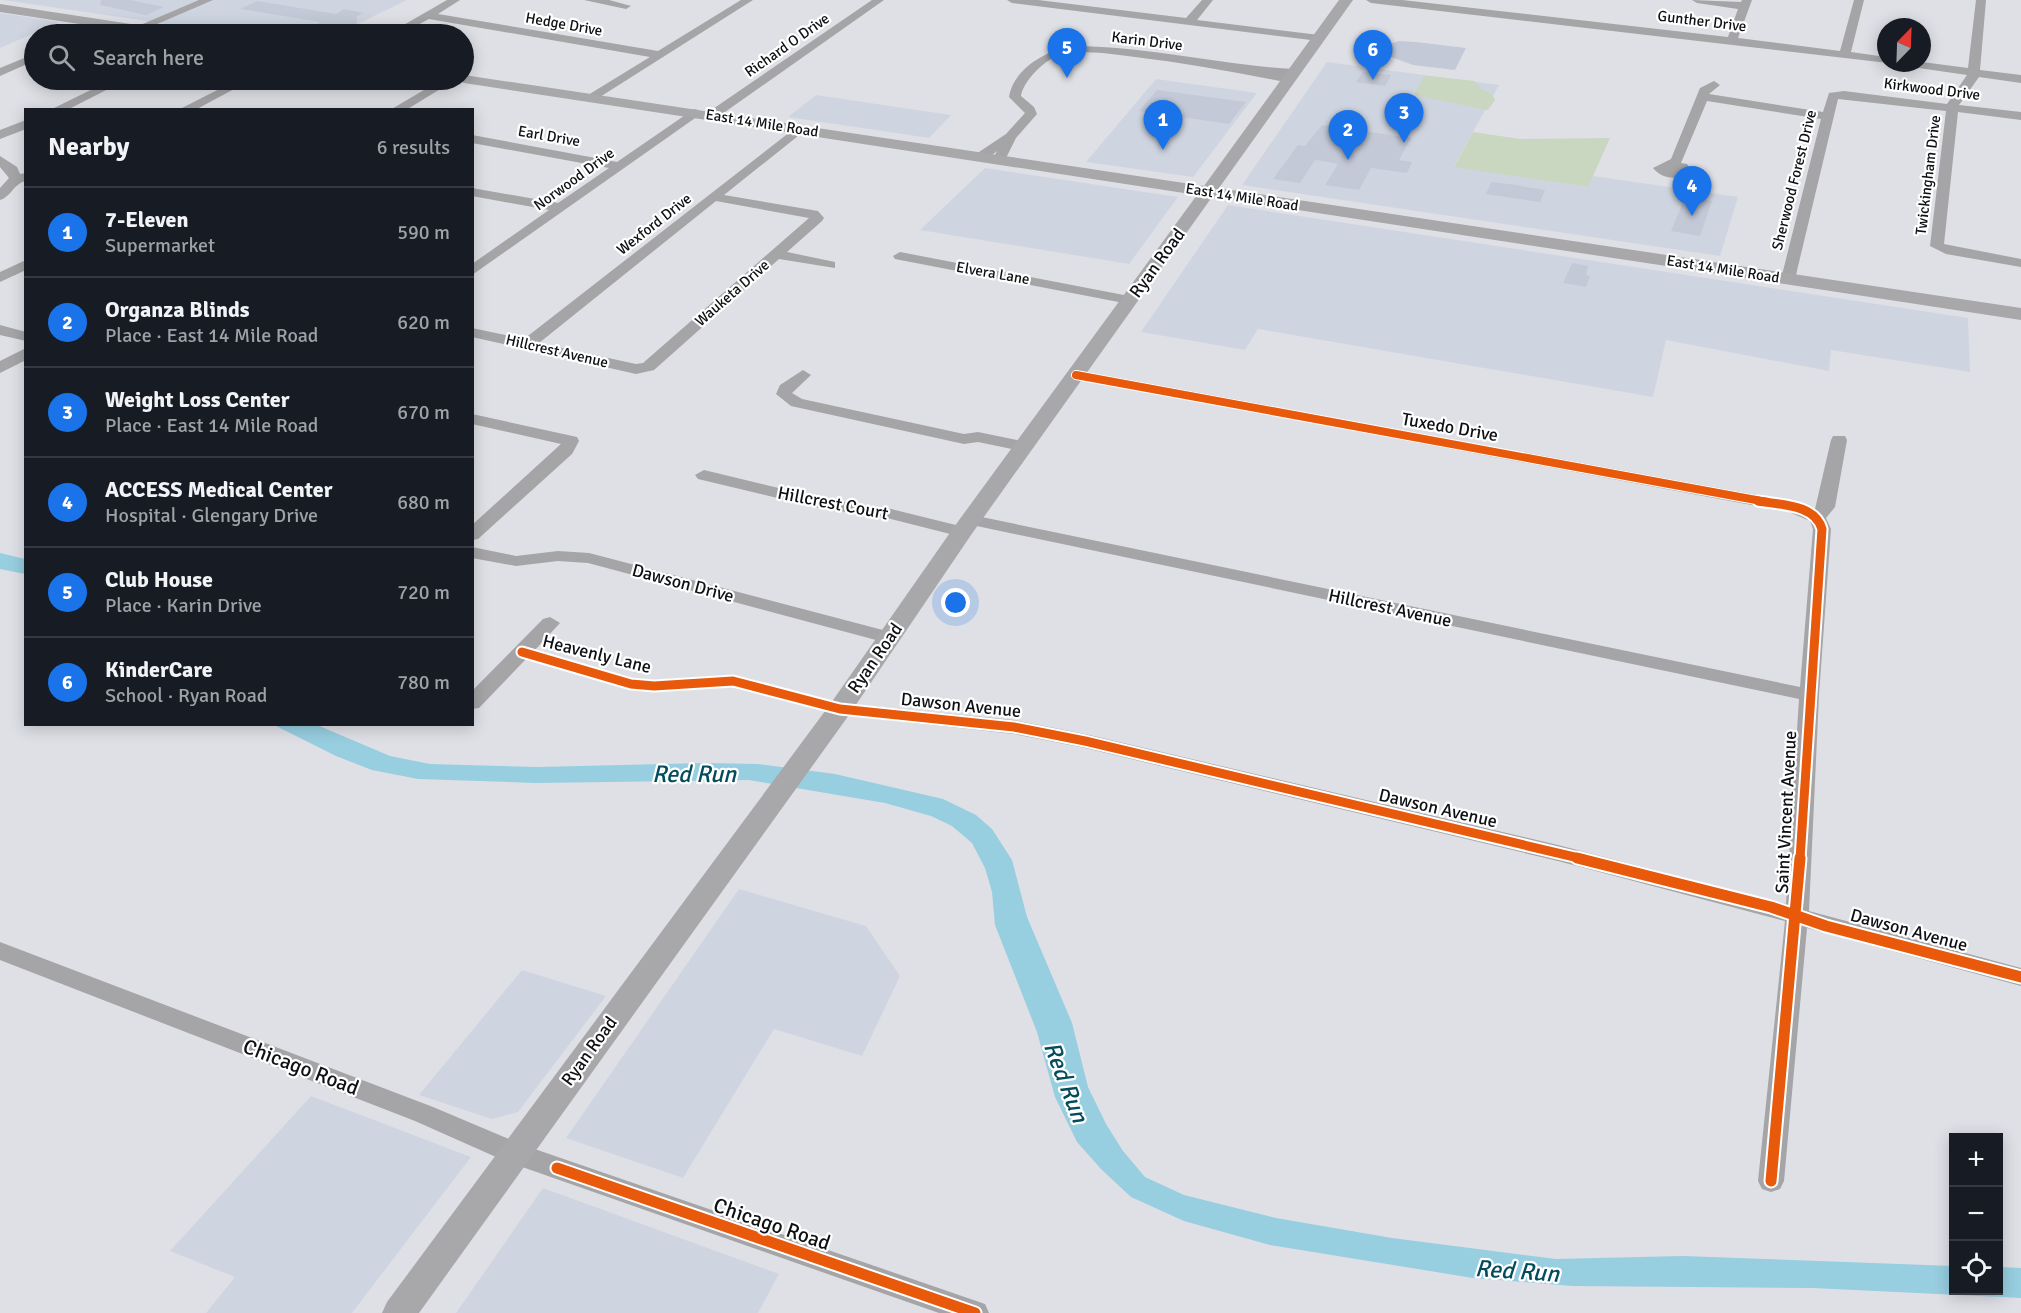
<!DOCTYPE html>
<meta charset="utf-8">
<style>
body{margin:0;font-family:Signika,sans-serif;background:#20242c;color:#f1f3f6}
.controls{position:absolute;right:18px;bottom:18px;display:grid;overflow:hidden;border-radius:0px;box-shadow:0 3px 15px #0003}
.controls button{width:54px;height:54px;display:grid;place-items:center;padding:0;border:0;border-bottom:2px solid #363941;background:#171b24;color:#f1f3f6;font:30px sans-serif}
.compass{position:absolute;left:1877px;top:18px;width:54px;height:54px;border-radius:50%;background:#171b24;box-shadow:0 3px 15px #0003;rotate:23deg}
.you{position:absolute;left:956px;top:603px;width:21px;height:21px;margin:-15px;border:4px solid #fff;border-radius:50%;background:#1a73e8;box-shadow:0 0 0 9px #1a73e833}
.badge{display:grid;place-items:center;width:39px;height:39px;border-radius:50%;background:#1a73e8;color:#fff;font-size:20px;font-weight:700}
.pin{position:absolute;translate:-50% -50px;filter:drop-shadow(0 2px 3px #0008)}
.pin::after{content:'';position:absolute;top:32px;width:21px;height:18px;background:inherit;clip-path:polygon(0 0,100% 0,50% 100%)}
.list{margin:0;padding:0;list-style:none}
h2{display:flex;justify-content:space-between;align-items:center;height:78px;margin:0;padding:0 24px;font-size:26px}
h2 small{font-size:20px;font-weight:400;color:#9ea1a6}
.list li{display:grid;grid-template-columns:39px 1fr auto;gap:18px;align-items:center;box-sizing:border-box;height:90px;padding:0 24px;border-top:2px solid #363941}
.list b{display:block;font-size:22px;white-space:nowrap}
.list p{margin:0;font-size:20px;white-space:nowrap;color:#9ea1a6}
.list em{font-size:20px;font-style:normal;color:#9ea1a6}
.icon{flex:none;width:33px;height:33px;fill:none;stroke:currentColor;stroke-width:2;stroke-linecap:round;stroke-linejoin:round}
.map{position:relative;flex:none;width:2021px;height:1313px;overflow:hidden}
.search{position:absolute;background:#171b24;box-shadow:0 3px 15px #0003;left:24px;top:24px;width:450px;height:66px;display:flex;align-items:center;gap:15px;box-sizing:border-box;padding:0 21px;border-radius:33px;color:#9ea1a6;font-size:22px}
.panel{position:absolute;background:#171b24;box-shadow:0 3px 15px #0003;left:24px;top:108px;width:450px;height:618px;border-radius:0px}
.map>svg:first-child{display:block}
.built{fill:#cfd5e0}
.green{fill:#c9d6c0}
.water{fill:#97cee0}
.building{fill:#c3c9d6}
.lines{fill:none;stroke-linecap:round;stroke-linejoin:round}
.minor{fill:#a5a4a6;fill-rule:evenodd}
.major{fill:#a8a7aa;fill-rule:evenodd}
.cycleway-far2-casing{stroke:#fff;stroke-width:10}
.cycleway-far1-casing{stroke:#fff;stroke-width:13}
.cycleway-casing{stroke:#fff;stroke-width:15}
.cycleway-far2{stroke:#e8590c;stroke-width:8}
.cycleway-far1{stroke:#e8590c;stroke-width:9}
.cycleway{stroke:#e8590c;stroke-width:11}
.labels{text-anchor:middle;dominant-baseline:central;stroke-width:4.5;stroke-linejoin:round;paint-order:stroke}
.far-street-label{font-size:15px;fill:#0e1013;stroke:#fff}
.street-label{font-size:18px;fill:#0e1013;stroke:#fff}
.near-street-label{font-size:21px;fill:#0e1013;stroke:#fff}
.near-water-label{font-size:24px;font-style:italic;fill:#044c5d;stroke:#fff}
</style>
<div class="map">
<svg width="2021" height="1313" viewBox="0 0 2021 1313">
<rect width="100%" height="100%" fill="#dee0e6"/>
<path class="built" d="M3,0H407L337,34H235Z
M0,13L60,22L0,48Z
M1327,62L1499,85L1454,166L1587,187L1593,176L1738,197L1720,256L1242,185Z
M1156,79L1257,93L1193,177L1086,162Z
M816,95L951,115L929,138L788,117Z
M985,168L1178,197L1129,264L920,230Z
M1228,205L1968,318L1970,372L1831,350L1829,371L1666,340L1653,397L1258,329L1245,350L1141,332Z
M739,889L866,926L900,976L862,1056L774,1029L683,1178L566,1138Z
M522,970L606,996L518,1112L492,1119L419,1095Z
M311,1096L471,1157L352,1313H206L235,1277L170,1251Z
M543,1188L779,1274L758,1313H456Z"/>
<path class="green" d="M1429,76L1474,81L1480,86V89L1492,94L1495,100L1488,110L1482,109L1414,95L1423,77Z
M1473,132L1520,139L1610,138L1588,187L1454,167Z"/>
<path class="water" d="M0,553L25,559V574L0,569Z
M274,725H317L390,756L430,764L538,767L704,763L758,764L835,774L943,799L976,815L992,829L1012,860L1027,917L1072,1023L1088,1087L1106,1124L1123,1151L1145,1177L1184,1195L1276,1218L1392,1238L1556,1259L1683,1256L1953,1266L1954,1290H1998L1999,1267L2021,1268V1298L1813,1288L1572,1286L1473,1278L1270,1245L1184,1221L1131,1197L1101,1169L1077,1142L1055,1097L1037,1032L995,925L992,892L985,868L972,843L952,826L931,816L885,803L749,780L536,783L418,779L372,770L336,756Z"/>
<path class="building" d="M101,0H130L164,7L146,15L100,5Z
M257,1L336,14L344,9L364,13L355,17H357L356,27L340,25L324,32L306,29L321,22L240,9Z
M1399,41L1416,42L1466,48L1455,70L1413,65L1372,50Z
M1363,72L1391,75L1385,86L1356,82Z
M1157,90L1246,102L1229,124L1139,111Z
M1322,125L1411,138L1399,160L1412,162L1407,173L1371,168L1359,190L1325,185L1338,164L1323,161L1315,160L1300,183L1273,179L1298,145L1305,146Z
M1491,182L1509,184L1545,190L1540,202L1486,194Z
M1685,197L1712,201L1700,236L1671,231Z
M1572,263L1588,266L1586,275L1590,276L1586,287L1563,283Z"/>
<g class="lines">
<path class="minor" d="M199,0H213L141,31L131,29Z
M447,0H460L438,14L658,51L741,0H753L592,102L586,98L588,95L650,57L429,19L401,34H388Z
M584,0H609L631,6L626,9Z
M872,0H884L715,119H707V113Z
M1007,0H1038L1186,18L1202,0H1213L1197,20L1319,35L1325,38L1319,41L1012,3Z
M1366,0H1402L1728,37L1738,9L1697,3L1692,0L1741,2L1742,0H1752L1738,38L1840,51L1854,0H1864L1851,52L1886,57L1888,63L1371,3Z
M1976,0H1986L1980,70L2021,75V83L1979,77L1959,105L2021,112V120L1958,112L1944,244L2021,259V267L1946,254L1930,246L1946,111L1838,99L1795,279L1788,283L1781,279L1821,119L1707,101L1681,163L1687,164L1692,172L1690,175C1676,179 1663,180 1653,168L1671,159L1700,88L1714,81L1720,85L1709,94L1823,112L1829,93L1844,91L1947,104L1967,75L1905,66L1899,63L1922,62L1968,68Z
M107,22L113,25L111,27L94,34H79Z
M1072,46C1147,46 1220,65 1294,69L1300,73L1294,76V82L1290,83C1239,73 1187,63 1135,57C1112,54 1085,49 1061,55C1046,58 1023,81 1021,96L1034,107L1037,114L1016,138L1004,162H994L993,159L997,151L986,160H976V154L1006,134L1025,113L1009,97C1013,69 1047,50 1072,46Z
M34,54V61L0,76V68Z
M111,80H126L67,110H50Z
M237,80H251L195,110H178Z
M441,80H455L406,110H390Z
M694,109L698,110V116L472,275V264L549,210L472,196V188L558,203L609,168L472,143V135L617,162Z
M26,120V129L0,139V130Z
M799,125L805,129L803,132L724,195L818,211L824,218L822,221L787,252L835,262V268L779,259L654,370L636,374L472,337V328L524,339ZM716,201L809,218L643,363L636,364L539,343Z
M0,156L17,167L20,174L26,173V181C14,183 11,197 0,200V188L9,178L0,167Z
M900,252L1129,296L1136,300L1129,304L895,259L893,256Z
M26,260V270L0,282V272Z
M0,325L26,332V341L0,335Z
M26,348V360L0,373V361Z
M803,370L811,375L792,393L802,399L964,434L978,432L1032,443L1034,447L1026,452L978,442L964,444L791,406L776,394L780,385Z
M1076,370L1789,501L1815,509L1831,440L1833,436H1845L1847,440L1835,507L1826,518L1831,529L1819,695L1809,911L2021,968V986L1807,928L1784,1181L1780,1189L1771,1192L1762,1189L1758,1181L1785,921L1558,861L1085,748L1014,734L840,715L733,687L654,692L631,690L526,659L479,708L472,709V691L543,619L550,617L560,623L535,650L632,678L654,680L733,675L840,703L1014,720L1085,734L1558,845L1786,904L1799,699L972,525L963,520L972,515L1800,687L1813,529L1810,521L1789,512L1070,378L1068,375Z
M472,414L577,437L579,441L572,454L478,539L472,540V525L561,444L472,424Z
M704,470L819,498L891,509L968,528L971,532L962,537L891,519L819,508L698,479L695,475Z
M472,547L516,556L558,551L589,553L898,634L901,638L891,644L588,563L558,561L516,566L472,558Z
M0,942L433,1107L523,1145L985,1304L989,1313H939L505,1161L415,1121L0,960Z"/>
<path class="major" d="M1339,0H1353L1219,188L2021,308V320L1212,197L971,535L849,715L419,1313H382L387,1302L831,703L954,527L1197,195L464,83L457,80H464V75L1204,186Z
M0,4L170,30L177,34H146L0,12Z"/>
<defs>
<path id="cycleway-far2" d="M1076,375L1767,502"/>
<path id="cycleway-far1" d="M1758,501C1780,505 1815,504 1822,529L1800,859
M522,652L631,684L654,686L733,681L840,709L1014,727L1085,741L1583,859"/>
<path id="cycleway" d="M1577,858L1771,907L1826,926L2021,977
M557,1168L975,1313
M1771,1181L1800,858"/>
</defs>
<use href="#cycleway-far2" class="cycleway-far2-casing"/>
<use href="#cycleway-far1" class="cycleway-far1-casing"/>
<use href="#cycleway" class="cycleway-casing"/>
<use href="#cycleway-far2" class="cycleway-far2"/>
<use href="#cycleway-far1" class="cycleway-far1"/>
<use href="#cycleway" class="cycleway"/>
</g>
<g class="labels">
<g class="far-street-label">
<text transform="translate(1702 21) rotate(7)">Gunther Drive</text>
<text transform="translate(564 24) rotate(10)">Hedge Drive</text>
<text transform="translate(1147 41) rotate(7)">Karin Drive</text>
<text transform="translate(787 45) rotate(-35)">Richard O Drive</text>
<text transform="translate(1932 89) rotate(7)">Kirkwood Drive</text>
<text transform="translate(762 123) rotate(9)">East 14 Mile Road</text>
<text transform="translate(549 136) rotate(10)">Earl Drive</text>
<text transform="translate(1928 175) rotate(-83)">Twickingham Drive</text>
<text transform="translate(574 179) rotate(-36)">Norwood Drive</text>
<text transform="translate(1794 180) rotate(-76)">Sherwood Forest Drive</text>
<text transform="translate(1242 197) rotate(9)">East 14 Mile Road</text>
<text transform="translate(654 224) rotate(-38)">Wexford Drive</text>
<text transform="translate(1723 269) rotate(9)">East 14 Mile Road</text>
<text transform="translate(993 273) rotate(10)">Elvera Lane</text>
<text transform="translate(732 293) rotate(-41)">Wauketa Drive</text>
<text transform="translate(557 351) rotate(13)">Hillcrest Avenue</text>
</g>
<g class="street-label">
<text transform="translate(1157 263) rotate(-54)">Ryan Road</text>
<text transform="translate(1450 427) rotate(10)">Tuxedo Drive</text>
<text transform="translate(833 503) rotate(11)">Hillcrest Court</text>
<text transform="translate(683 583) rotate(15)">Dawson Drive</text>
<text transform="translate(1390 608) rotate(12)">Hillcrest Avenue</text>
<text transform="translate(597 654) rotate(14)">Heavenly Lane</text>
<text transform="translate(875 658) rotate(-55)">Ryan Road</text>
<text transform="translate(961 705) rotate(6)">Dawson Avenue</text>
<text transform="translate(1438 808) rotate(13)">Dawson Avenue</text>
<text transform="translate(1786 812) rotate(-87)">Saint Vincent Avenue</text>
<text transform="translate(1909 930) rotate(15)">Dawson Avenue</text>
<text transform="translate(589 1051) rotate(-54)">Ryan Road</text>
</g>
<g class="near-street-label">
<text transform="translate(301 1067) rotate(21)">Chicago Road</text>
<text transform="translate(772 1224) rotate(19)">Chicago Road</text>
</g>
<g class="near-water-label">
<text x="694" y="774">Red Run</text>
<text transform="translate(1066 1082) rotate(69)">Red Run</text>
<text transform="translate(1517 1271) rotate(4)">Red Run</text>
</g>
</g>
</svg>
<div class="controls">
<button>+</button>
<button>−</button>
<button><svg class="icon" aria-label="locate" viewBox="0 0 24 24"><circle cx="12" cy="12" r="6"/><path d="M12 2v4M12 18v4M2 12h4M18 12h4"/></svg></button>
</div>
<svg class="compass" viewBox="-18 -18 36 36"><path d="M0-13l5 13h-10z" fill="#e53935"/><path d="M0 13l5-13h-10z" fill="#9ea1a6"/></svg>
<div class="you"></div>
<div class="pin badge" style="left:1163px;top:150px">1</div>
<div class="pin badge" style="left:1348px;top:160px">2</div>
<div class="pin badge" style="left:1404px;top:143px">3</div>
<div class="pin badge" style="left:1692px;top:216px">4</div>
<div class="pin badge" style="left:1067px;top:78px">5</div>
<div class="pin badge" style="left:1373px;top:80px">6</div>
<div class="search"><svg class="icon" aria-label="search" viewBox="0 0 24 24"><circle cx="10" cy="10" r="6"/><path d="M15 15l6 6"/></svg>Search here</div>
<section class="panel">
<h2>Nearby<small>6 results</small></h2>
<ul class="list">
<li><span class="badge">1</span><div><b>7-Eleven</b><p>Supermarket</p></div><em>590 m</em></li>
<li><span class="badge">2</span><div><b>Organza Blinds</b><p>Place · East 14 Mile Road</p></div><em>620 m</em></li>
<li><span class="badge">3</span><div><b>Weight Loss Center</b><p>Place · East 14 Mile Road</p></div><em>670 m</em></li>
<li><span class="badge">4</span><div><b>ACCESS Medical Center</b><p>Hospital · Glengary Drive</p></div><em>680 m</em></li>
<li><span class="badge">5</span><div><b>Club House</b><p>Place · Karin Drive</p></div><em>720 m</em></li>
<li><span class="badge">6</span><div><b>KinderCare</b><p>School · Ryan Road</p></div><em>780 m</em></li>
</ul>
</section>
</div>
